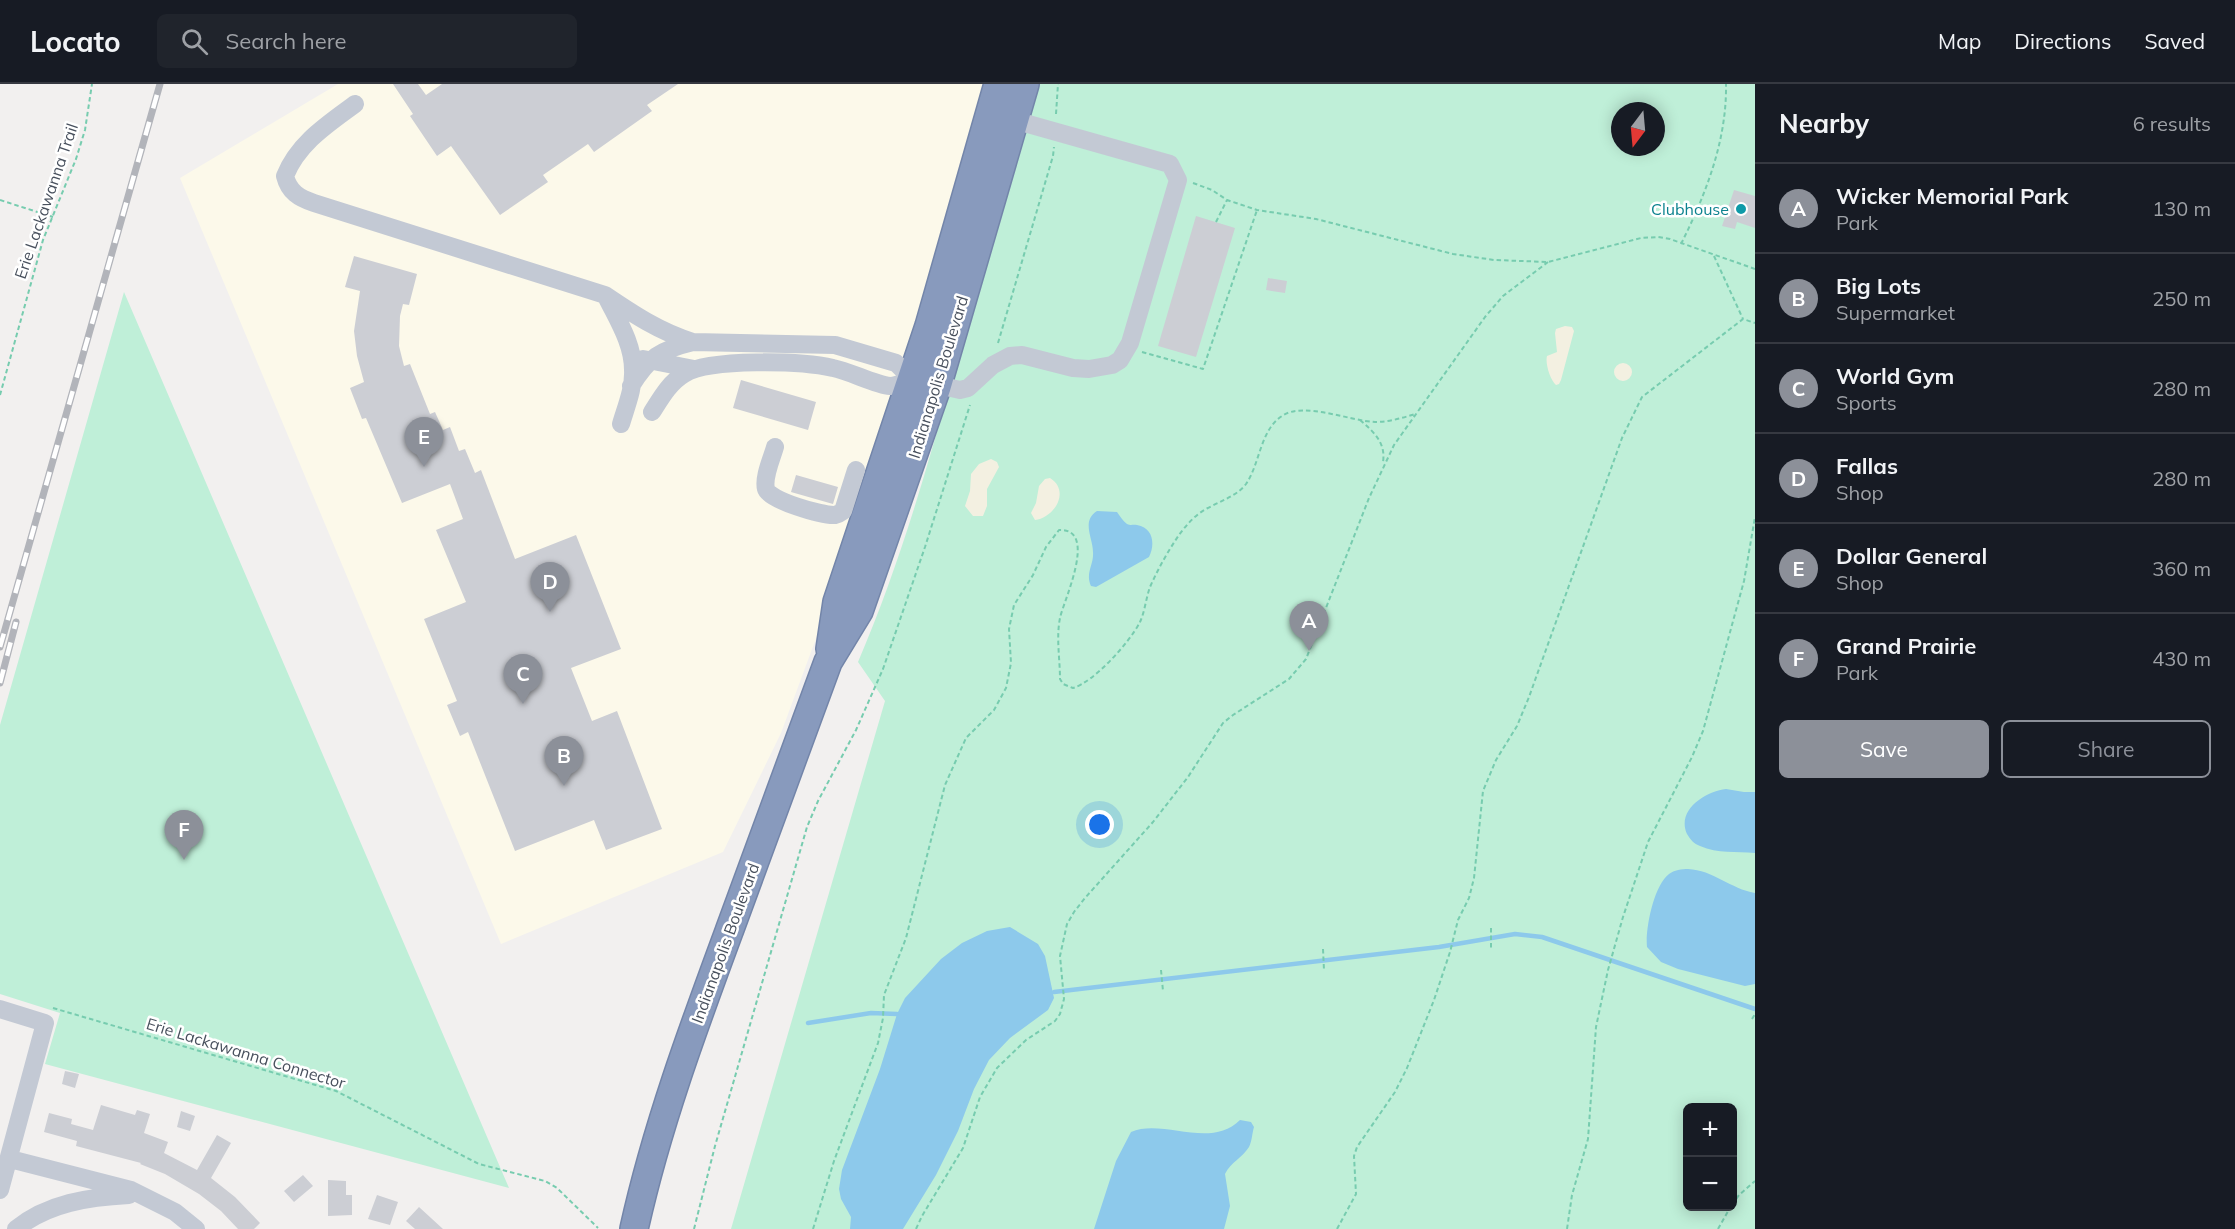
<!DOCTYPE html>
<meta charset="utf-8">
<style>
body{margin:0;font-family:Mulish,sans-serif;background:#20242c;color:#f1f3f6}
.controls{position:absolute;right:18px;bottom:18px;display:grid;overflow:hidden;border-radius:9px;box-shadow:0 3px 15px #0003}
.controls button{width:54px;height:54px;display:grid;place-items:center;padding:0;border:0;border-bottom:2px solid #363941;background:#171b24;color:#f1f3f6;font:30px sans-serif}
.compass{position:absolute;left:1611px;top:18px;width:54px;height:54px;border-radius:50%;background:#171b24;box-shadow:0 3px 15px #0003;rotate:196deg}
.you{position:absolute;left:1100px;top:741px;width:21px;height:21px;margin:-15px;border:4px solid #fff;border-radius:50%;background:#1a73e8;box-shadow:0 0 0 9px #1a73e833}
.badge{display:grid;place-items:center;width:39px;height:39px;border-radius:50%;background:#8c9099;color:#fff;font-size:20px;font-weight:700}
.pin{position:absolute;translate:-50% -50px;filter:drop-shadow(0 2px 3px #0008)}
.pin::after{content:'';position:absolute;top:32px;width:21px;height:18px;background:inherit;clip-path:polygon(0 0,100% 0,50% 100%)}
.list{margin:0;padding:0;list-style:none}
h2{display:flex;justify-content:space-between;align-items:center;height:78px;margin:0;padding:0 24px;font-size:26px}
h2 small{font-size:20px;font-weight:400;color:#9ea1a6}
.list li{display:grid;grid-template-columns:39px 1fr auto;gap:18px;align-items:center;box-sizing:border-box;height:90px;padding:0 24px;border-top:2px solid #363941}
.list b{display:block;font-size:22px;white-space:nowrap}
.list p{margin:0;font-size:20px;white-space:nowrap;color:#9ea1a6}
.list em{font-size:20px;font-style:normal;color:#9ea1a6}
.actions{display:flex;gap:12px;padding:18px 24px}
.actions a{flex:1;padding:14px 0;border:2px solid #8c9099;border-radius:9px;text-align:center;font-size:21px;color:#8c9099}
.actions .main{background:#8c9099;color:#fff}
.icon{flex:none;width:33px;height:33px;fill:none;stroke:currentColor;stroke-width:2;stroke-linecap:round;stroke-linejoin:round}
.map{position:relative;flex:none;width:1755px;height:1145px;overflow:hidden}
header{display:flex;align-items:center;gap:36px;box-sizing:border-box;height:84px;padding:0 30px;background:#171b24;border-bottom:2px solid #363941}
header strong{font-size:28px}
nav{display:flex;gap:33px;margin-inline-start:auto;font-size:21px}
.search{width:420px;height:54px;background:#20242c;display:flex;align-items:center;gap:15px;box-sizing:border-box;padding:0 21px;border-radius:9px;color:#9ea1a6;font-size:22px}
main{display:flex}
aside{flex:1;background:#171b24}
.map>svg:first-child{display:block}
.commercial{fill:#fcf9ea}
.green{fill:#bfefd8;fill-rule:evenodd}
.sand{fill:#f3f0e1}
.water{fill:#8dc9eb}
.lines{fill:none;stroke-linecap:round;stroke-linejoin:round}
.stream{stroke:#8dc9eb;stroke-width:4.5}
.building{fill:#ccced4}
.highway-casing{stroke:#7385a9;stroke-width:30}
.path{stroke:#77ccaf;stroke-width:2;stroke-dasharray:4.5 3;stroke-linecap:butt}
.minor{stroke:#c3c9d4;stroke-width:18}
.highway{stroke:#889abd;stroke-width:27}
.rail-casing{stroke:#b2b4ba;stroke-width:7}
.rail{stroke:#fff;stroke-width:4.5;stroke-dasharray:14;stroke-linecap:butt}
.culture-dot{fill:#0f9aa8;stroke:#fff;stroke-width:2}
.labels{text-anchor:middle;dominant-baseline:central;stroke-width:5;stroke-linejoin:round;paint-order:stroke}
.street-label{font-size:16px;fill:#48505d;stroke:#fff}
.culture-label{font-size:16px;fill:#0d838f;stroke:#fff;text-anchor:end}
</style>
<header>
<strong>Locato</strong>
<div class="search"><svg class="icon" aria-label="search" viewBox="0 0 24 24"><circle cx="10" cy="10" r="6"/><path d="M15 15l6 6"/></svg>Search here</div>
<nav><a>Map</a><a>Directions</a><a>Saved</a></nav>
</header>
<main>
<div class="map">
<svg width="1755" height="1145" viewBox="0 0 1755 1145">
<rect width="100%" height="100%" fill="#f2f0ef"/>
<path class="commercial" d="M338,0H991L835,503L781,649L723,768L501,860L180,94Z"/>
<path class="green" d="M1039,0H1755V1145H731L885,617L858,578C938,392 971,190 1039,0ZM1620,27H1656V63H1620ZM1688,1024H1732V1122H1688Z
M124,208L509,1104L45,980L60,929L0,910V641Z"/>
<path class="sand" d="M1565,242L1572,243L1574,247L1561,296L1559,300L1556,301C1550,296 1545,279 1547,272L1557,268L1555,249L1556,245Z
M1614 288a9 9 0 1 1 18 0a9 9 0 1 1-18 0Z
M991,375L997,378L999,383L987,405V422L983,432H973L965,422L970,407L971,390L979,380Z
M1050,394C1071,407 1054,434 1035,436L1031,429L1036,419L1039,402L1045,395Z"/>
<path class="water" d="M1097,427L1117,428C1120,432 1123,437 1127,440C1132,442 1132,440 1137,441C1154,444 1155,461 1149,473L1096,503L1091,502C1085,489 1094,481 1093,468C1093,454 1081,437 1097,427Z
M1726,705L1744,708H1755V769C1736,767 1718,770 1700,762C1694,760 1690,755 1687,750C1676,726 1706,707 1726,705Z
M1688,785C1713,786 1731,805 1755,809V900L1745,902L1678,885L1661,878L1647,863C1645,845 1654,801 1669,790C1674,786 1682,785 1688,785Z
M1010,843L1038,860L1045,872L1054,914L1048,926L1010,954L989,976L974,1005L958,1047L936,1091L903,1145H850L851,1133L841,1115L839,1105L842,1086L880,985L897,930L905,914L941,875L962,859L987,847Z
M1240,1036L1251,1038L1254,1043C1252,1050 1252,1057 1249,1063C1242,1074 1231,1078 1225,1090L1230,1122L1224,1145H1094L1116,1077L1131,1048C1163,1034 1210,1066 1240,1036Z"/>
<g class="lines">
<path class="stream" d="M1054,908L1439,863L1515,850L1542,853L1755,925
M808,939L871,929L897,930"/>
</g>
<path class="building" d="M393,0H418L426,11L442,0H678L647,21L652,27L594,68L588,60L543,91L548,98L500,131L451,62L437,72L410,32L413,30Z
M1734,106L1755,112V144L1737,138L1735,145L1722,142Z
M1196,132L1235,144L1196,273L1158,262Z
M354,172L417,190L409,221L403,220L400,232L399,262L404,282L410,280L430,330L435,328L443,346L450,343L459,367L465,365L475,389L481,386L515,475L576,451L621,565L571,584L592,637L617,627L662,745L606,766L594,736L515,767L468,648L460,652L447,621L457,617L424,535L466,518L436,446L463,435L450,400L402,419L366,334L362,335L350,304L364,298L357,272L354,247L360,207L345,203Z
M1268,194L1287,197L1285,209L1266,206Z
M741,296L816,318L808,346L733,324Z
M796,391L838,403L833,420L791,408Z
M65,987L79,990L75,1004L62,1000Z
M101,1021L135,1031L137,1026L150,1030L144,1049L168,1058L164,1069L197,1086L217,1051L231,1059L211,1094L235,1113L260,1139L254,1145H238L221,1127L199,1110L165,1090L140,1080L141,1079L76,1062L77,1057L44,1048L49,1029L72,1035L71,1040L93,1046Z
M181,1027L195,1032L190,1047L177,1043Z
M303,1091L313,1102L294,1118L284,1107Z
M328,1096L346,1097V1111H352V1131L328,1132Z
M377,1111L398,1118L390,1141L368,1135Z
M419,1123L443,1145H415L406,1137Z"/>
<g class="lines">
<defs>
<path id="highway" d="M830,565L837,518L929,242L998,0
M634,1145C657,1041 694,942 731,842C763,754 796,666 828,578L859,527L937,303L1025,0"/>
</defs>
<use href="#highway" class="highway-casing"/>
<path class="path" d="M1056,30L1058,0
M1193,99L1212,106L1227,116L1257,126L1316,135L1453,170L1494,176L1548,178L1641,154L1658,153L1670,155L1755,185
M0,116L53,133
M1216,138L1227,116
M1681,160C1706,110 1727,56 1726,0
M1714,172L1743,235
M998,259L1053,72L1054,63
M1142,268L1203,285L1257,126
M0,311L43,156L76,75L85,46L92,0
M1360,336C1374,348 1386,359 1383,378
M1491,844V865
M1323,865L1324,886
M1161,886L1163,907
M53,924L336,1007L479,1080L545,1097L557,1104L598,1144
M1752,935L1755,930
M1732,1121L1739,1111L1755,1097
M694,1145L715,1062L807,743L818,717L856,646L883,585L925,463L970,321
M813,1145L834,1077L878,959L883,934L884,911L906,854L945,701L966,654L994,626L1006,604L1011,579L1009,545L1014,521L1033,491L1046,463L1059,446C1099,444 1063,518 1060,534C1056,554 1060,575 1060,595L1063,600L1073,604C1094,598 1130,558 1140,538C1145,527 1146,514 1150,503C1158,485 1168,467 1179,451C1187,440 1196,430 1208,424C1222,416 1237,412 1246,400C1260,380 1260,346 1282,332C1303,317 1350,337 1375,338C1389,338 1402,334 1415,330
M916,1145L922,1132L963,1064L980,1013L997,984L1026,956L1055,937L1060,930L1064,915L1060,872L1067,840L1074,828L1085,814L1153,738L1188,693L1223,639L1233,631L1289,595L1306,575L1369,414L1394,361L1485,233L1503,212L1548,178
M1337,1145L1356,1110L1354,1072L1357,1063L1395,1008L1407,984L1434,916L1450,868L1458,836L1469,814L1474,794L1483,707L1496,676L1517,642L1529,613L1622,354L1642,313L1743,235L1755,239
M1567,1145L1572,1111L1588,1055L1596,943L1608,886L1623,833L1648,758L1692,673L1703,647L1744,497L1755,433
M1718,1145L1731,1122"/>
<path class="minor" d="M355,20C328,40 298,59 285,92C289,108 299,114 314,119L605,211C633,230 660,248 693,258
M606,212C617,235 633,259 633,286C634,304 626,323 621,340
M643,275L694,285
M631,302C649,273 660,266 693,258L835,261L896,279L912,295L960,306L968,304L993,281L1010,272L1022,271L1073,284L1089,285L1112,281L1120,276L1130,259L1178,96L1170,80L1014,36
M652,328C661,314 669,299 684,290C710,274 802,277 833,284C849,287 876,301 890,302C897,302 906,297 912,295
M775,363C772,374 763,393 766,405C768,416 823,432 835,431C839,430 839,430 843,427L856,386
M0,925L45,939L0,1106
M10,1075L131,1106L175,1128L196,1145
M16,1145C48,1119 89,1113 129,1111"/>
<use href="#highway" class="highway"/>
<defs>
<path id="rail" d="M0,563L160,0
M0,599L16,538"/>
</defs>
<use href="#rail" class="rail-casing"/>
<use href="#rail" class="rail"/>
</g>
<circle class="culture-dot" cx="1741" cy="125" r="6"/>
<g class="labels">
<g class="street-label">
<text transform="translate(46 117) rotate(-71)">Erie Lackawanna Trail</text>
<text transform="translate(938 293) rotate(-73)">Indianapolis Boulevard</text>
<text transform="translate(725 859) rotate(-70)">Indianapolis Boulevard</text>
<text transform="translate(246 969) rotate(17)">Erie Lackawanna Connector</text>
</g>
<g class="culture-label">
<text x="1729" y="125">Clubhouse</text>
</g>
</g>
</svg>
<div class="controls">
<button>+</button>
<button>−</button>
</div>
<svg class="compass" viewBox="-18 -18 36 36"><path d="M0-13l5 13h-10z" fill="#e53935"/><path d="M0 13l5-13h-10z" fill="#9ea1a6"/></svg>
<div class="you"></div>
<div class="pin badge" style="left:1309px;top:567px">A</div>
<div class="pin badge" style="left:564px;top:702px">B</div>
<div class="pin badge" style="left:523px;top:620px">C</div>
<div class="pin badge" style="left:550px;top:528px">D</div>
<div class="pin badge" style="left:424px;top:383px">E</div>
<div class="pin badge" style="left:184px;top:776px">F</div>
</div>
<aside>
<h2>Nearby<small>6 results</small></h2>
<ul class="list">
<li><span class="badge">A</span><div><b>Wicker Memorial Park</b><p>Park</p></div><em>130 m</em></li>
<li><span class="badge">B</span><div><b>Big Lots</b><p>Supermarket</p></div><em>250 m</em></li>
<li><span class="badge">C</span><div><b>World Gym</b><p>Sports</p></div><em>280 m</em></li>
<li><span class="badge">D</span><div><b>Fallas</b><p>Shop</p></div><em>280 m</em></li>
<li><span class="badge">E</span><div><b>Dollar General</b><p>Shop</p></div><em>360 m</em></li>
<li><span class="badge">F</span><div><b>Grand Prairie</b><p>Park</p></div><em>430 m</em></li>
</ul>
<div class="actions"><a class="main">Save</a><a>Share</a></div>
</aside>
</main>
